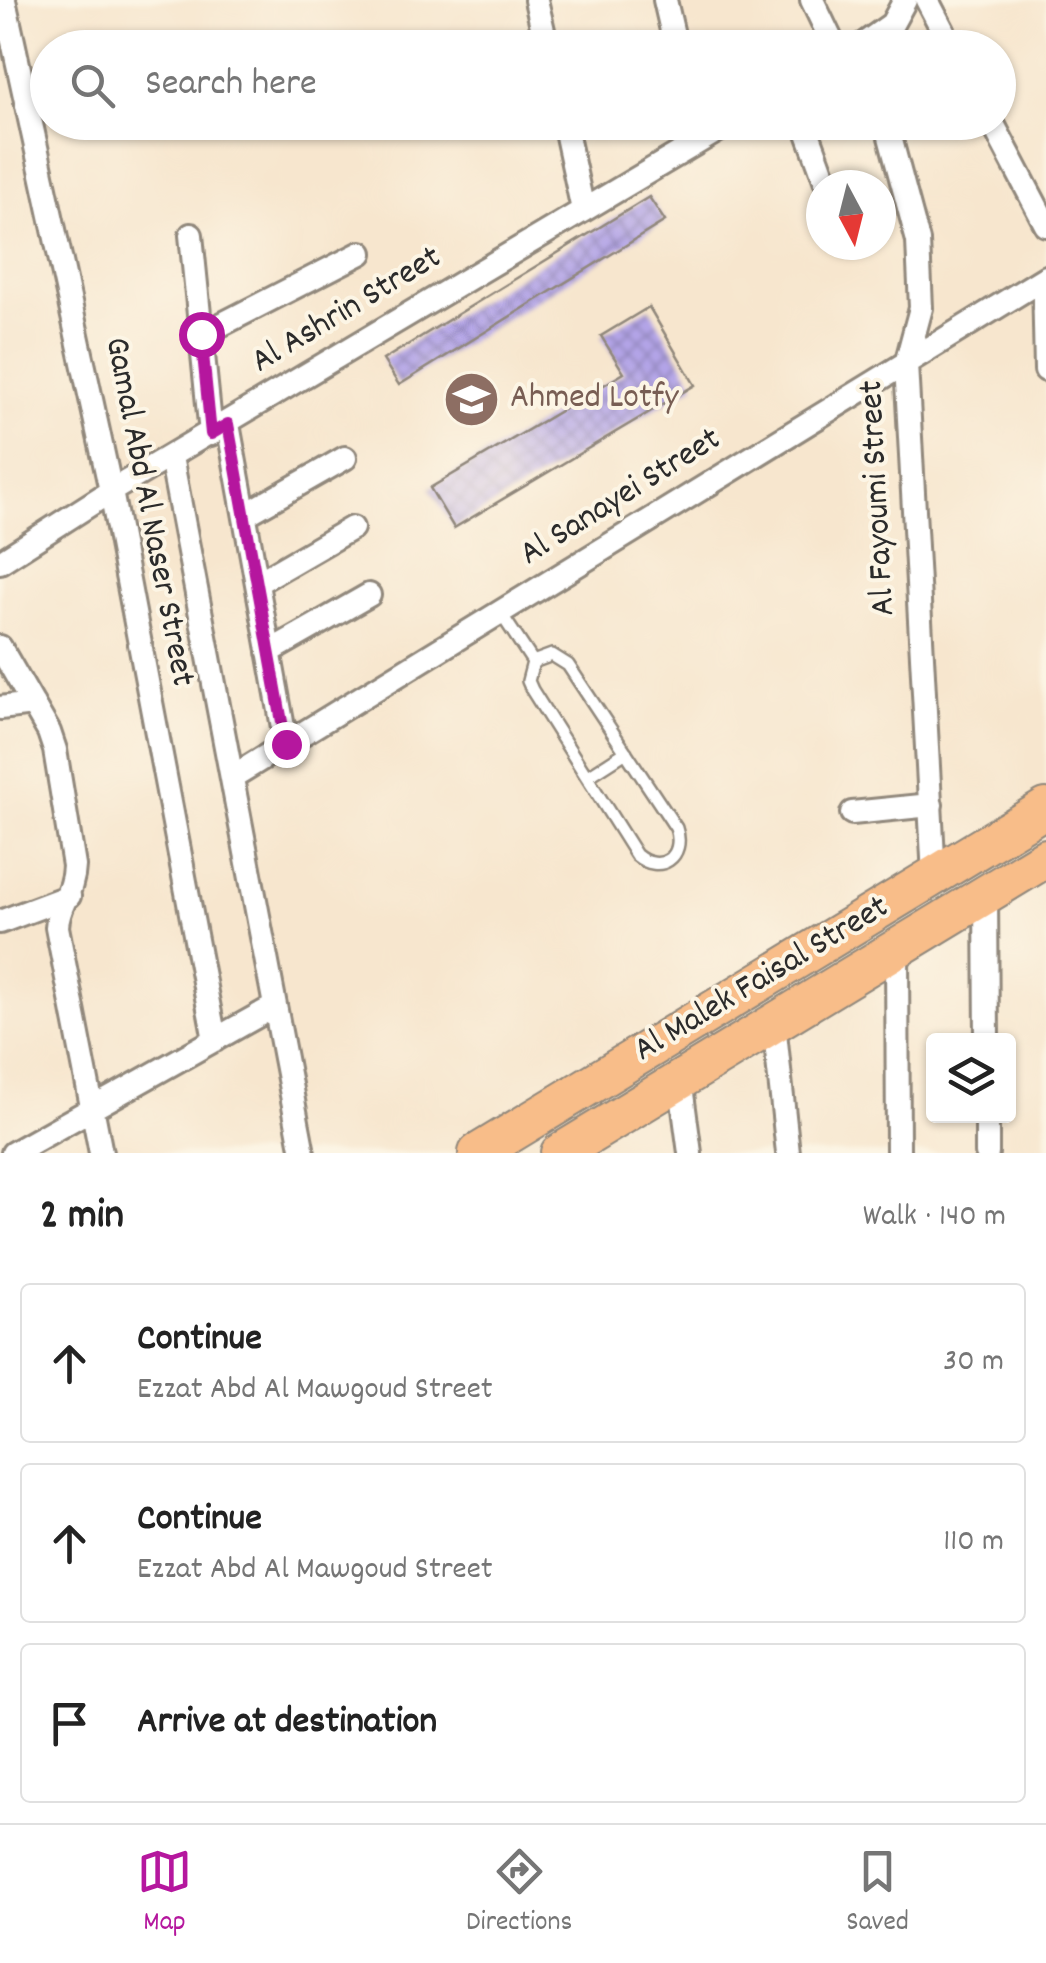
<!DOCTYPE html>
<meta charset="utf-8">
<style>
body{margin:0;font-family:Dekko,sans-serif;background:#f6f6f6;color:#222}
.controls{position:absolute;right:30px;bottom:30px;display:grid;overflow:hidden;border-radius:10px;box-shadow:0 2px 8px #0004}
.controls button{width:90px;height:90px;display:grid;place-items:center;padding:0;border:0;border-bottom:2px solid #e0e0e0;background:#fff;color:#222;font:50px sans-serif}
.compass{position:absolute;left:806px;top:170px;width:90px;height:90px;border-radius:50%;background:#fff;box-shadow:0 2px 8px #0004;rotate:173deg}
.stop{position:absolute;width:30px;height:30px;margin:-22px;border:8px solid #b5179e;border-radius:50%;background:#fff}
.stop.end{background:#b5179e;border-color:#fff;box-shadow:0 2px 10px #0008}
.list{margin:0;padding:0;list-style:none}
h2{display:flex;justify-content:space-between;align-items:center;height:130px;margin:0;padding:0 40px;font-size:42px}
h2 small{font-size:32px;font-weight:400;color:#767676}
.list li{display:grid;grid-template-columns:65px 1fr auto;gap:30px;align-items:center;box-sizing:border-box;height:160px;margin:0 20px 20px;padding:0 20px;border:2px solid #e0e0e0;border-radius:10px}
.list b{display:block;font-size:38px;white-space:nowrap}
.list p{margin:0;font-size:32px;white-space:nowrap;color:#767676}
.list em{font-size:32px;font-style:normal;color:#767676}
.icon{flex:none;width:55px;height:55px;fill:none;stroke:currentColor;stroke-width:2;stroke-linecap:round;stroke-linejoin:round}
.map{position:relative;flex:none;width:1046px;height:1153px;overflow:hidden}
.search{position:absolute;background:#fff;box-shadow:0 2px 8px #0004;left:30px;right:30px;top:30px;height:110px;display:flex;align-items:center;gap:25px;box-sizing:border-box;padding:0 35px;border-radius:55px;color:#767676;font-size:38px}
.sheet{height:670px;background:#fff}
nav{display:flex;justify-content:space-around;align-items:center;box-sizing:border-box;height:140px;border-top:2px solid #e0e0e0;background:#fff;font-size:28px;color:#767676}
nav a{display:grid;justify-items:center;gap:5px}
nav .on{color:#b5179e}
.map>svg:first-child{display:block}
.building{fill:url(#building-cross-hatch)}
.lines{fill:none;stroke-linecap:round;stroke-linejoin:round}
.lane-casing{stroke:#91887c;stroke-width:16}
.street-casing{stroke:#91887c;stroke-width:28}
.primary-casing{stroke:#91887c;stroke-width:42}
.lane{stroke:#fff;stroke-width:11}
.street{stroke:#fff;stroke-width:22}
.primary{stroke:#f8bd89;stroke-width:38}
.route{stroke:#b5179e;stroke-width:12}
.labels{text-anchor:middle;dominant-baseline:central;stroke-width:8;stroke-linejoin:round;paint-order:stroke}
.street-label{font-size:35px;fill:#2b2b2b;stroke:#fcf5e5}
.education-label{font-size:35px;fill:#785e54;stroke:#fcf5e5;text-anchor:start}
</style>
<div class="map">
<svg width="1046" height="1153" viewBox="0 0 1046 1153">
<defs>
<pattern id="building-cross-hatch" width="8" height="8" patternUnits="userSpaceOnUse" patternTransform="scale(2.5)"><rect width="8" height="8" fill="#b3a4e7"/><path d="M0 0l8 8M0 8l8-8" fill="none" stroke="#9286bb"/></pattern>
</defs>
<rect width="100%" height="100%" fill="#fcf5e5"/>
<filter id="ink" filterUnits="userSpaceOnUse"><feTurbulence type="fractalNoise" baseFrequency=".01" numOctaves="2"/><feDisplacementMap in="SourceGraphic" scale="20" xChannelSelector="R" yChannelSelector="G"/><feConvolveMatrix kernelMatrix="1 2 1 2 8 2 1 2 1" color-interpolation-filters="sRGB"/></filter>
<filter id="wash" filterUnits="userSpaceOnUse"><feTurbulence type="fractalNoise" baseFrequency=".0048" numOctaves="4" result="noise"/><feDisplacementMap in="SourceGraphic" scale="40" xChannelSelector="R" yChannelSelector="G"/><feGaussianBlur stdDeviation="2.25" result="paint"/><feColorMatrix in="noise" values="0 0 0 0 0 0 0 0 0 0 0 0 0 0 0 0 0 1.4 0 .05"/><feComposite in="paint" operator="in"/></filter>
<g filter="url(#wash)">
<rect width="100%" height="100%" fill="#f7e6ce"/>
<g id="blocks">
<path class="building" d="M649,197L665,221L399,385L383,360Z
M649,307L695,385L454,528L430,488L624,373L601,336Z"/>
</g>
</g>
<g filter="url(#ink)">
<use href="#blocks" fill-opacity="0" stroke="#91887c" stroke-width="2.5"/>
<g class="lines">
<defs>
<path id="lane" d="M500,612L533,662
M552,655L568,665L676,828C686,857 660,875 636,855L532,690L528,681L533,662Z
M587,777L626,752"/>
<path id="street" d="M4,0L111,491L215,1040
M536,0L547,48
M665,0L676,48
M812,0L835,48
M927,0L952,48
M858,48L892,24L905,0
M564,122L583,210
M804,122L827,185
M886,122L918,241L921,308L906,364L934,876
M992,122L1046,225
M191,235L211,434
M1044,279L1046,370
M201,335L361,253
M228,424L286,744
M171,457L303,1153
M245,515L345,458
M0,562L111,491L732,122
M257,583L352,528
M0,647L49,732L55,750L74,866C73,894 58,903 57,927L101,1153
M269,652L369,595
M0,708L33,704
M232,777L1046,277
M852,813L931,805
M986,894L987,1040
M0,922L69,896
M897,948L898,1153
M774,1023L788,1153
M680,1079L690,1153
M987,1116V1153
M13,1153L275,1006"/>
<path id="primary" d="M478,1153L1046,808
M560,1153L1046,858"/>
</defs>
<use href="#lane" class="lane-casing"/>
<use href="#street" class="street-casing"/>
<use href="#primary" class="primary-casing"/>
<use href="#lane" class="lane"/>
<use href="#street" class="street"/>
<use href="#primary" class="primary"/>
</g>
</g>
<g class="lines" filter="url(#ink)">
<path class="route" d="M201,334L211,434L228,424L286,744"/>
</g>
<defs>
<symbol id="school-disc" viewBox="-11 -11 22 22"><circle r="9.5" fill="#8d6e63" stroke="#fcf5e5"/><path d="M0-5L7-2L0 1L-7-2ZM-4 1L0 2.5L4 1V4Q0 6-4 4Z" fill="#fff"/></symbol>
</defs>
<g fill-rule="evenodd">
<use href="#school-disc" x="440" y="368" width="63" height="63"/>
</g>
<g class="labels">
<g class="street-label">
<text transform="translate(347 311) rotate(-31)">Al Ashrin Street</text>
<text transform="translate(621 498) rotate(-32)">Al Sanayei Street</text>
<text transform="translate(879 498) rotate(-93)">Al Fayoumi Street</text>
<text transform="translate(148 512) rotate(79)">Gamal Abd Al Naser Street</text>
<text transform="translate(762 980) rotate(-31)">Al Malek Faisal Street</text>
</g>
<g class="education-label">
<text x="510" y="399">Ahmed Lotfy</text>
</g>
</g>
</svg>
<div class="controls">
<button><svg class="icon" aria-label="layers" viewBox="0 0 24 24"><path d="M12 4l9 5-9 5-9-5zM3 14l9 5 9-5"/></svg></button>
</div>
<svg class="compass" viewBox="-18 -18 36 36"><path d="M0-13l5 13h-10z" fill="#e53935"/><path d="M0 13l5-13h-10z" fill="#767676"/></svg>
<div class="stop" style="left:201px;top:334px"></div>
<div class="stop end" style="left:286px;top:744px"></div>
<div class="search"><svg class="icon" aria-label="search" viewBox="0 0 24 24"><circle cx="10" cy="10" r="6"/><path d="M15 15l6 6"/></svg>Search here</div>
</div>
<section class="sheet">
<h2>2 min<small>Walk · 140 m</small></h2>
<ul class="list">
<li><svg class="icon" aria-label="ahead" viewBox="0 0 24 24"><path d="M12 20V5M6 11l6-6 6 6"/></svg><div><b>Continue</b><p>Ezzat Abd Al Mawgoud Street</p></div><em>30 m</em></li>
<li><svg class="icon" aria-label="ahead" viewBox="0 0 24 24"><path d="M12 20V5M6 11l6-6 6 6"/></svg><div><b>Continue</b><p>Ezzat Abd Al Mawgoud Street</p></div><em>110 m</em></li>
<li><svg class="icon" aria-label="arrive" viewBox="0 0 24 24"><path d="M6 21V4h12l-3 4 3 4H6"/></svg><div><b>Arrive at destination</b></div></li>
</ul>
</section>
<nav>
<a class="on"><svg class="icon" aria-label="map" viewBox="0 0 24 24"><path d="M3 6l6-2 6 2 6-2v14l-6 2-6-2-6 2zM9 4v14M15 6v14"/></svg>Map</a>
<a><svg class="icon" aria-label="directions" viewBox="0 0 24 24"><path d="M12 3l9 9-9 9-9-9zM9 14v-3h6M13 9l2 2-2 2"/></svg>Directions</a>
<a><svg class="icon" aria-label="saved" viewBox="0 0 24 24"><path d="M7 4h10v16l-5-4-5 4z"/></svg>Saved</a>
</nav>
